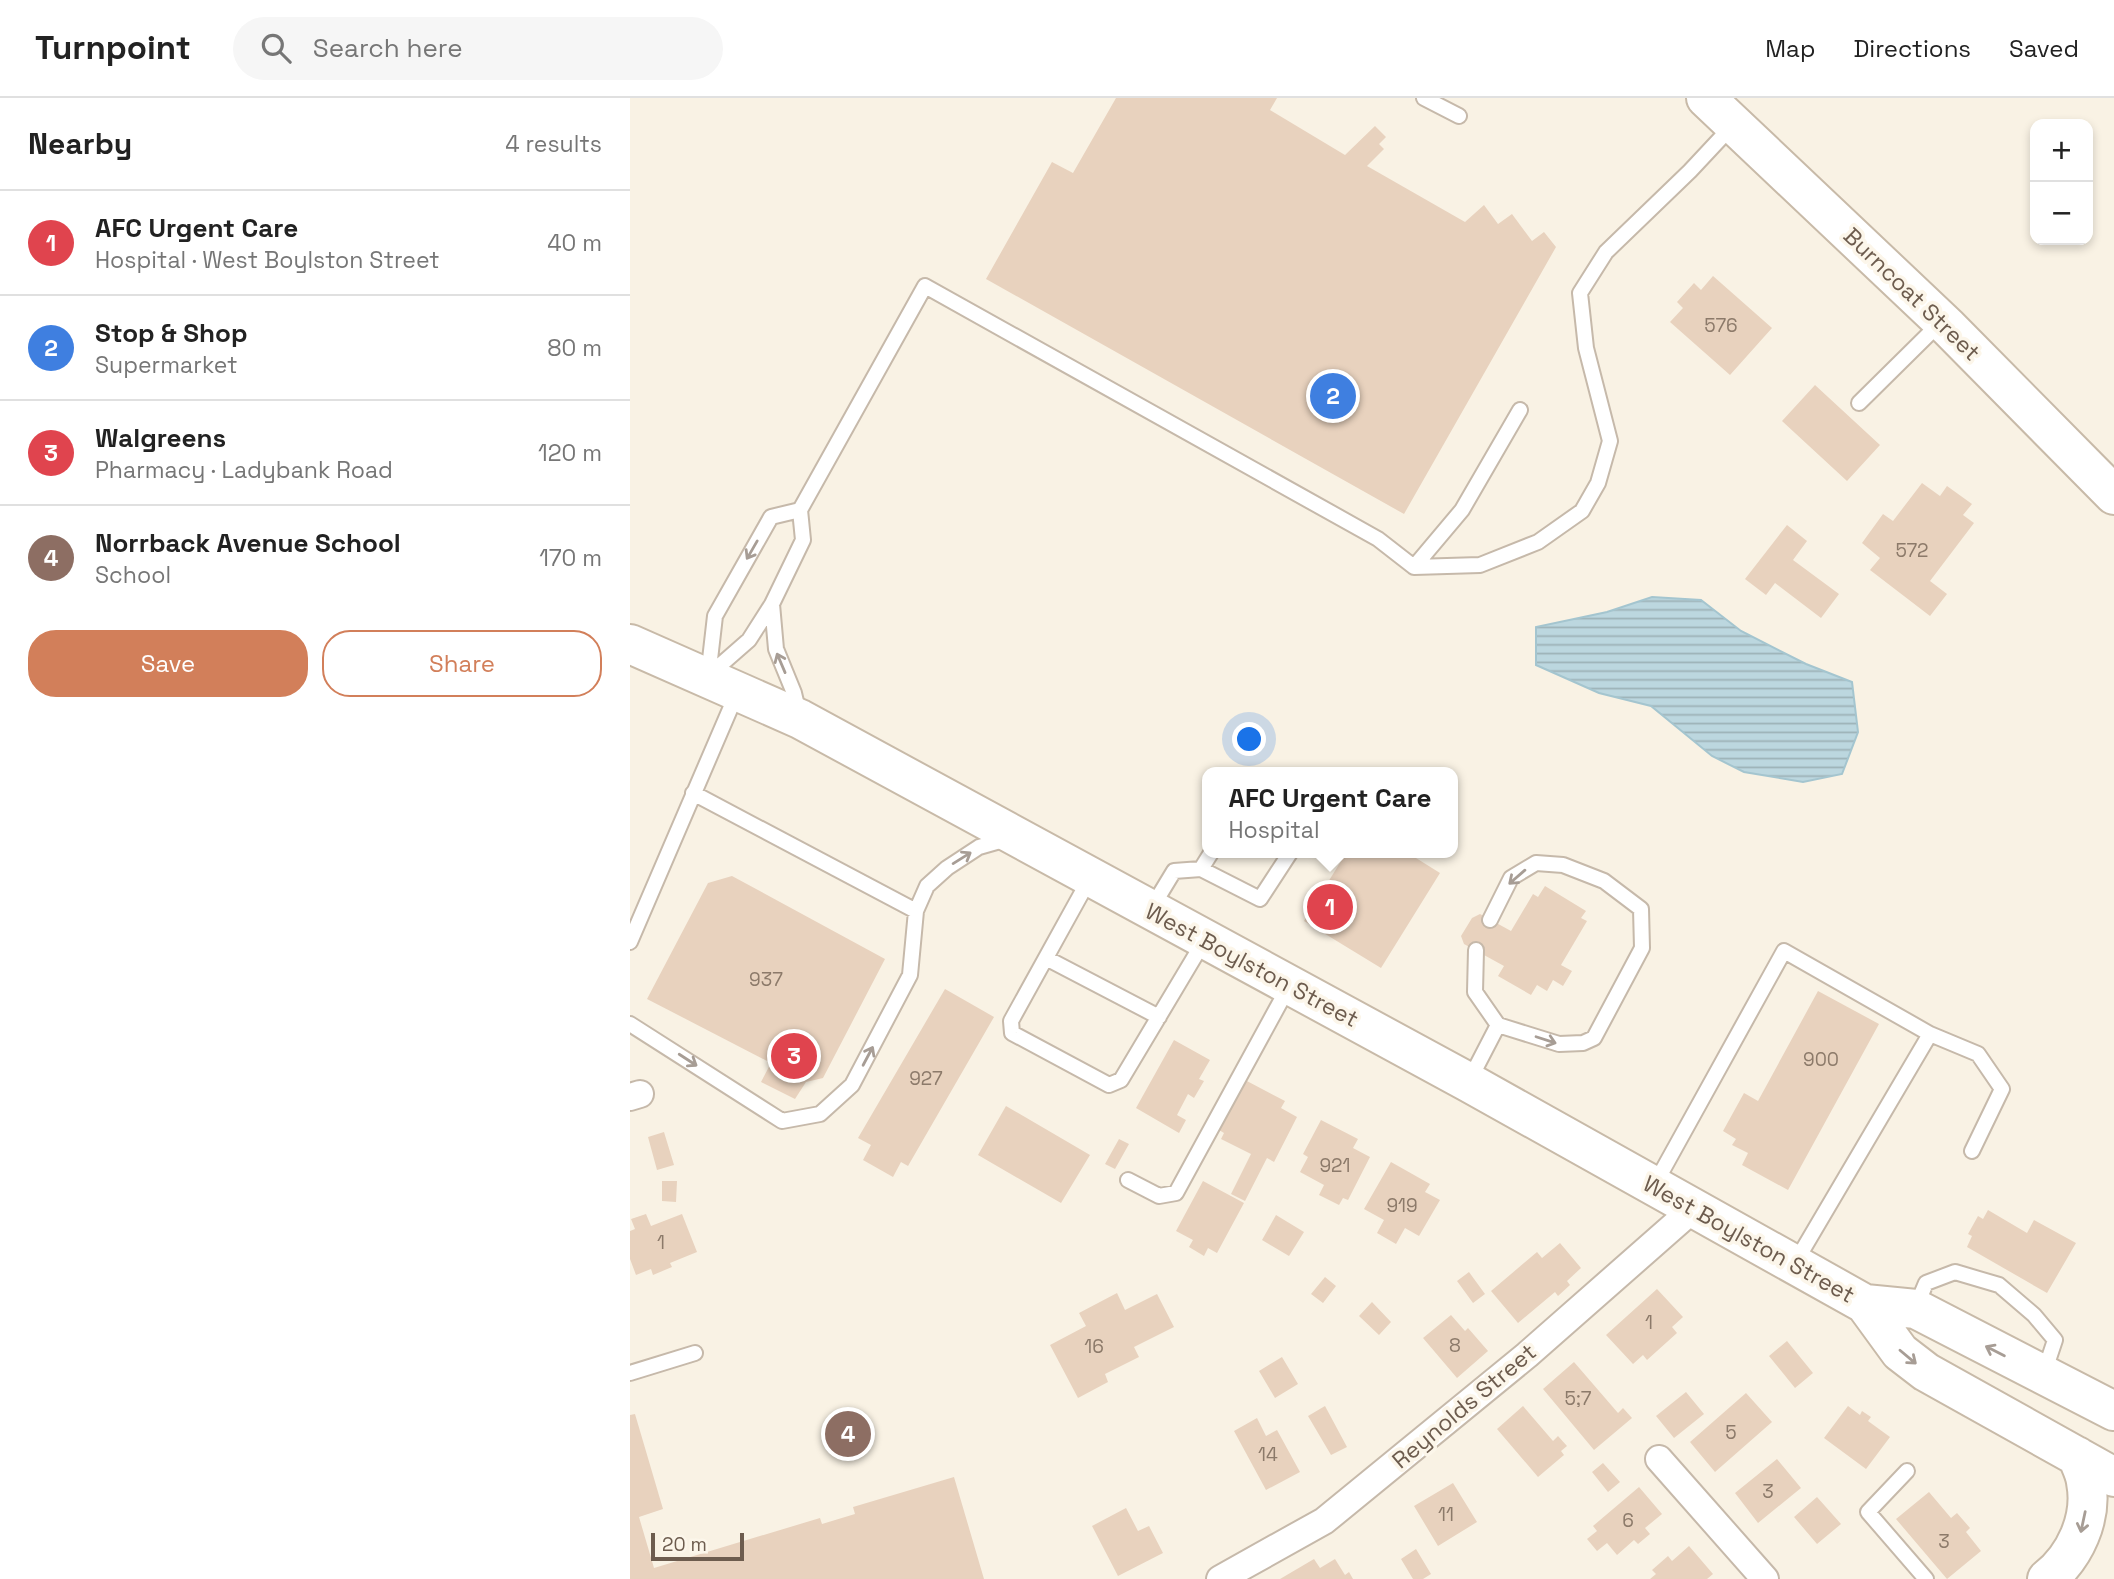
<!DOCTYPE html>
<meta charset="utf-8">
<style>
body{margin:0;font-family:"Space Grotesk",sans-serif;background:#f6f6f6;color:#222}
.controls{position:absolute;right:21px;top:21px;display:grid;overflow:hidden;border-radius:14px;box-shadow:0 4px 10px #0003}
.controls button{width:63px;height:63px;display:grid;place-items:center;padding:0;border:0;border-bottom:2px solid #e0e0e0;background:#fff;color:#222;font:35px sans-serif}
.scale{position:absolute;left:21px;bottom:18px;width:93px;box-sizing:border-box;padding-left:7px;border:4px solid #6d5c4e;border-top:0;font-size:19px;line-height:24px;white-space:nowrap;color:#6d5c4e;-webkit-text-stroke:5px #fcf6ea;paint-order:stroke}
.you{position:absolute;left:620px;top:642px;width:24px;height:24px;margin:-18px;border:5px solid #fff;border-radius:50%;background:#1a73e8;box-shadow:0 0 0 10px #1a73e833}
.badge{display:grid;place-items:center;width:46px;height:46px;border-radius:50%;background:#d27f5a;color:#fff;font-size:23px;font-weight:700}
.pin{position:absolute;translate:-50% -50%;border:4px solid #fff;box-shadow:0 2px 7px #0006}
.popup{position:absolute;left:572px;top:669px;width:256px;height:91px;box-sizing:border-box;display:grid;place-content:center;border-radius:14px;background:#fff;filter:drop-shadow(0 2px 5px #0005);font-size:23px;white-space:nowrap;color:#767676}
.popup b{font-size:26px;color:#222}
.popup::after{content:'';position:absolute;left:50%;top:100%;margin-left:-14px;border:14px solid transparent;border-top-color:#fff}
.list{margin:0;padding:0;list-style:none}
h2{display:flex;justify-content:space-between;align-items:center;height:91px;margin:0;padding:0 28px;font-size:30px}
h2 small{font-size:23px;font-weight:400;color:#767676}
.list li{display:grid;grid-template-columns:46px 1fr auto;gap:21px;align-items:center;box-sizing:border-box;height:105px;padding:0 28px;border-top:2px solid #e0e0e0}
.list b{display:block;font-size:26px;white-space:nowrap}
.list p{margin:0;font-size:23px;white-space:nowrap;color:#767676}
.list em{font-size:23px;font-style:normal;color:#767676}
.actions{display:flex;gap:14px;padding:21px 28px}
.actions a{flex:1;padding:16px 0;border:2px solid #d27f5a;border-radius:28px;text-align:center;font-size:24px;color:#d27f5a}
.actions .main{background:#d27f5a;color:#fff}
.icon{flex:none;width:38px;height:38px;fill:none;stroke:currentColor;stroke-width:2;stroke-linecap:round;stroke-linejoin:round}
.map{position:relative;flex:none;width:1484px;height:1481px;overflow:hidden}
header{display:flex;align-items:center;gap:42px;box-sizing:border-box;height:98px;padding:0 35px;background:#fff;border-bottom:2px solid #e0e0e0}
header strong{font-size:33px}
nav{display:flex;gap:38px;margin-inline-start:auto;font-size:24px}
.search{width:490px;height:63px;background:#f6f6f6;display:flex;align-items:center;gap:18px;box-sizing:border-box;padding:0 24px;border-radius:38px;color:#767676;font-size:26px}
main{display:flex}
aside{flex:1;background:#fff}
.map>svg:first-child{display:block}
.water{fill:url(#water-rules);stroke:#a4c5cf;stroke-width:2}
.building{fill:#e8d2be}
.lines{fill:none;stroke-linecap:round;stroke-linejoin:round}
.lane-casing{stroke:#c6b9aa;stroke-width:18}
.street-casing{stroke:#c6b9aa;stroke-width:30}
.secondary-casing{stroke:#c8baa8;stroke-width:42}
.lane{stroke:#fff;stroke-width:14}
.street{stroke:#fff;stroke-width:26}
.secondary{stroke:#fff;stroke-width:38}
.oneway{stroke:#a79d95}
.labels{text-anchor:middle;dominant-baseline:central;stroke-width:7;stroke-linejoin:round;paint-order:stroke}
.number-label{font-size:19px;fill:#8c7a6a}
.street-label{font-size:23px;fill:#6d5c4e;stroke:#fcf6ea}
</style>
<header>
<strong>Turnpoint</strong>
<div class="search"><svg class="icon" aria-label="search" viewBox="0 0 24 24"><circle cx="10" cy="10" r="6"/><path d="M15 15l6 6"/></svg>Search here</div>
<nav><a>Map</a><a>Directions</a><a>Saved</a></nav>
</header>
<main>
<aside>
<h2>Nearby<small>4 results</small></h2>
<ul class="list">
<li><span class="badge" style="background:#e0444e">1</span><div><b>AFC Urgent Care</b><p>Hospital · West Boylston Street</p></div><em>40 m</em></li>
<li><span class="badge" style="background:#3f7fe0">2</span><div><b>Stop &amp; Shop</b><p>Supermarket</p></div><em>80 m</em></li>
<li><span class="badge" style="background:#e0444e">3</span><div><b>Walgreens</b><p>Pharmacy · Ladybank Road</p></div><em>120 m</em></li>
<li><span class="badge" style="background:#8d6e63">4</span><div><b>Norrback Avenue School</b><p>School</p></div><em>170 m</em></li>
</ul>
<div class="actions"><a class="main">Save</a><a>Share</a></div>
</aside>
<div class="map">
<svg width="1484" height="1481" viewBox="0 0 1484 1481">
<defs>
<pattern id="water-rules" width="6" height="5" patternUnits="userSpaceOnUse" patternTransform="scale(1.75)"><rect width="6" height="5" fill="#bcd7df"/><path d="M0 2.5h6" fill="none" stroke="#9db2b7"/></pattern>
</defs>
<rect width="100%" height="100%" fill="#f9f2e4"/>
<path class="water" d="M1022,499L1071,502L1111,533L1176,566L1222,584L1228,634L1212,676L1173,684L1114,674L1082,658L1021,608L969,595L906,567V529L977,514Z"/>
<path class="building" d="M486,0H647L640,12L715,57L745,28L756,39L749,46L754,51L737,68L835,124L854,107L868,126L882,116L902,143L914,134L926,149L774,416L356,181L422,64L443,75Z
M1083,178L1142,230L1100,277L1040,224L1053,210L1047,204L1064,185L1071,192Z
M1185,287L1250,347L1217,383L1152,323Z
M1292,385L1310,398L1317,388L1342,406L1333,417L1344,425L1300,483L1317,496L1300,518L1240,472L1250,460L1232,445L1253,416L1263,423Z
M1157,427L1177,443L1163,462L1209,496L1191,520L1145,485L1136,497L1115,481Z
M716,755H778L810,775L751,870L674,823Z
M102,778L255,861L193,980L176,984L165,1001L131,984L141,965L17,901L78,785Z
M915,788L956,813L951,820L957,823L931,867L942,873L933,888L923,882L917,893L907,887L901,897L868,878L874,868L834,846L831,838L842,820L850,816L881,833L903,796L908,799Z
M315,891L364,919L278,1068L271,1064L263,1079L233,1062L241,1047L228,1040Z
M1188,893L1249,926L1158,1092L1112,1067L1118,1055L1102,1047L1106,1041L1093,1033L1114,995L1128,1003Z
M544,942L580,962L569,981L574,983L564,1000L558,996L547,1017L556,1022L549,1035L506,1010Z
M615,982L655,1003L651,1010L667,1019L644,1064L637,1060L615,1103L601,1096L621,1056L591,1041L594,1035L589,1032Z
M376,1008L460,1057L431,1105L348,1057Z
M691,1022L728,1041L723,1050L740,1059L718,1102L713,1100L709,1107L689,1097L694,1087L670,1074L678,1059L673,1056Z
M34,1034L44,1067L27,1072L18,1039Z
M489,1041L499,1046L485,1071L475,1066Z
M761,1064L800,1086L795,1094L810,1102L789,1138L775,1130L766,1146L747,1135L754,1122L734,1111Z
M32,1083H47L46,1104L32,1103Z
M573,1083L614,1105L587,1155L578,1150L574,1158L559,1149L563,1142L546,1133Z
M1358,1112L1397,1135L1404,1122L1446,1145L1417,1195L1337,1149L1342,1138L1338,1136L1348,1118L1353,1121Z
M16,1116L21,1128L52,1116L67,1154L40,1165L42,1169L23,1177L21,1171L6,1177L0,1161V1133L5,1131L1,1121Z
M646,1117L674,1134L659,1158L632,1142Z
M930,1145L951,1170L937,1183L940,1187L928,1198L925,1194L888,1225L861,1193L907,1154L912,1160Z
M839,1174L855,1196L843,1205L827,1183Z
M695,1179L706,1188L693,1205L681,1196Z
M1027,1191L1053,1219L1042,1229L1047,1235L1017,1262L1013,1257L1003,1266L976,1237Z
M487,1195L495,1212L527,1196L544,1229L504,1249L509,1259L475,1276L478,1284L448,1300L420,1247L456,1228L449,1215Z
M742,1204L761,1224L749,1237L729,1218Z
M821,1217L835,1233L838,1230L858,1253L827,1280L793,1240Z
M1157,1243L1183,1275L1165,1290L1139,1258Z
M652,1259L668,1286L645,1300L629,1273Z
M944,1264L988,1315L993,1310L1002,1320L964,1352L913,1291Z
M1056,1294L1074,1316L1044,1340L1026,1318Z
M1116,1295L1142,1324L1085,1374L1060,1344Z
M695,1308L717,1349L701,1357L678,1318Z
M893,1308L923,1343L928,1338L937,1348L931,1353L934,1357L908,1379L867,1331Z
M1218,1308L1230,1317L1232,1313L1241,1319L1238,1323L1260,1339L1236,1371L1194,1340Z
M5,1316L33,1411L9,1419L24,1470L190,1420L192,1426L225,1416L223,1409L324,1379L354,1481H0V1317Z
M627,1320L636,1338L647,1332L670,1374L636,1392L604,1333Z
M1147,1361L1171,1390L1128,1425L1105,1395Z
M973,1365L990,1384L978,1394L962,1374Z
M823,1385L847,1424L808,1448L784,1408Z
M1009,1389L1032,1416L1015,1430L1020,1436L1008,1446L1004,1442L987,1457L977,1445L967,1453L957,1441L967,1433L963,1428Z
M1299,1394L1321,1420L1327,1415L1340,1430L1336,1434L1351,1453L1317,1481L1266,1421Z
M1187,1399L1211,1426L1187,1446L1164,1419Z
M496,1410L508,1433L519,1428L533,1455L488,1478L462,1428Z
M1059,1448L1083,1476L1077,1481H1020L1026,1476L1022,1472L1038,1458L1042,1463Z
M786,1451L801,1476L793,1481H783L771,1461Z
M684,1461L690,1470L705,1461L715,1477L719,1474L723,1481H650Z"/>
<g class="lines">
<defs>
<path id="lane" d="M794,0L829,18
M1229,305L1311,224
M784,469L832,412L890,312
M142,506L146,551L164,595L169,616
M79,577L119,542L142,506L173,442L170,412L295,188L748,441L784,469L850,467L908,444L952,413L968,385L980,343L956,250L950,195L976,154L1060,73L1103,27
M78,579L85,518L141,419L170,412
M63,695L286,813
M571,771L581,755
M460,780L381,923L382,935L479,987L491,982L574,843
M521,811L544,773L571,771L630,801L660,755
M0,844L107,595
M846,852L845,894L868,927L929,946L953,945L964,940L1012,850L1011,811L974,783L933,767L906,765L881,780L860,822
M416,860L529,919
M0,926L152,1023L190,1016L222,987L280,877L286,813L297,788L317,770L349,749L377,741
M1300,936L1348,956L1372,991L1342,1053
M839,983L868,927
M498,1082L529,1098L546,1095L659,888
M1025,1086L1154,853L1300,936L1165,1165
M1286,1209L1296,1185L1325,1174L1369,1187L1404,1217L1425,1242L1414,1275
M0,1275L65,1255
M1277,1373L1238,1414L1296,1481"/>
<path id="street" d="M0,999L10,996
M1029,1361L1135,1481
M590,1481L694,1423L897,1257L1063,1111"/>
<path id="secondary" d="M1076,0L1318,229L1484,397
M0,546L170,621L838,984L1235,1206L1286,1211L1484,1313
M1235,1206L1270,1254L1296,1274L1484,1379
M1417,1481C1445,1459 1463,1420 1456,1384C1455,1375 1450,1366 1447,1358"/>
</defs>
<use href="#lane" class="lane-casing"/>
<use href="#street" class="street-casing"/>
<use href="#secondary" class="secondary-casing"/>
<use href="#lane" class="lane"/>
<use href="#street" class="street"/>
<use href="#secondary" class="secondary"/>
</g>
<defs><path id="oneway-shaft" d="M-6 0H5M1.5-3L5.5 0L1.5 3" fill="none" stroke-width="1.6" stroke-linecap="round" stroke-linejoin="round" transform="scale(1.75)"/></defs>
<g class="oneway">
<use href="#oneway-shaft" transform="translate(122 452) rotate(120)"/>
<use href="#oneway-shaft" transform="translate(151 565) rotate(-113)"/>
<use href="#oneway-shaft" transform="translate(332 760) rotate(-32)"/>
<use href="#oneway-shaft" transform="translate(887 779) rotate(139)"/>
<use href="#oneway-shaft" transform="translate(916 942) rotate(18)"/>
<use href="#oneway-shaft" transform="translate(238 958) rotate(-62)"/>
<use href="#oneway-shaft" transform="translate(58 962) rotate(33)"/>
<use href="#oneway-shaft" transform="translate(1365 1253) rotate(-153)"/>
<use href="#oneway-shaft" transform="translate(1278 1259) rotate(40)"/>
<use href="#oneway-shaft" transform="translate(1453 1424) rotate(102)"/>
</g>
<g class="labels">
<g class="number-label">
<text x="1091" y="227">576</text>
<text x="1282" y="452">572</text>
<text x="136" y="881">937</text>
<text x="1191" y="961">900</text>
<text x="296" y="980">927</text>
<text x="705" y="1067">921</text>
<text x="772" y="1107">919</text>
<text x="31" y="1144">1</text>
<text x="1019" y="1224">1</text>
<text x="825" y="1247">8</text>
<text x="464" y="1248">16</text>
<text x="948" y="1300">5;7</text>
<text x="1101" y="1334">5</text>
<text x="638" y="1356">14</text>
<text x="1138" y="1393">3</text>
<text x="816" y="1416">11</text>
<text x="998" y="1422">6</text>
<text x="1314" y="1443">3</text>
</g>
<g class="street-label">
<text transform="translate(1282 196) rotate(44)">Burncoat Street</text>
<text transform="translate(622 867) rotate(28)">West Boylston Street</text>
<text transform="translate(1119 1141) rotate(29)">West Boylston Street</text>
<text transform="translate(834 1308) rotate(-40)">Reynolds Street</text>
</g>
</g>
</svg>
<div class="controls">
<button>+</button>
<button>−</button>
</div>
<div class="scale">20 m</div>
<div class="you"></div>
<div class="pin badge" style="left:700px;top:809px;background:#e0444e">1</div>
<div class="popup"><b>AFC Urgent Care</b>Hospital</div>
<div class="pin badge" style="left:703px;top:298px;background:#3f7fe0">2</div>
<div class="pin badge" style="left:164px;top:958px;background:#e0444e">3</div>
<div class="pin badge" style="left:218px;top:1336px;background:#8d6e63">4</div>
</div>
</main>
